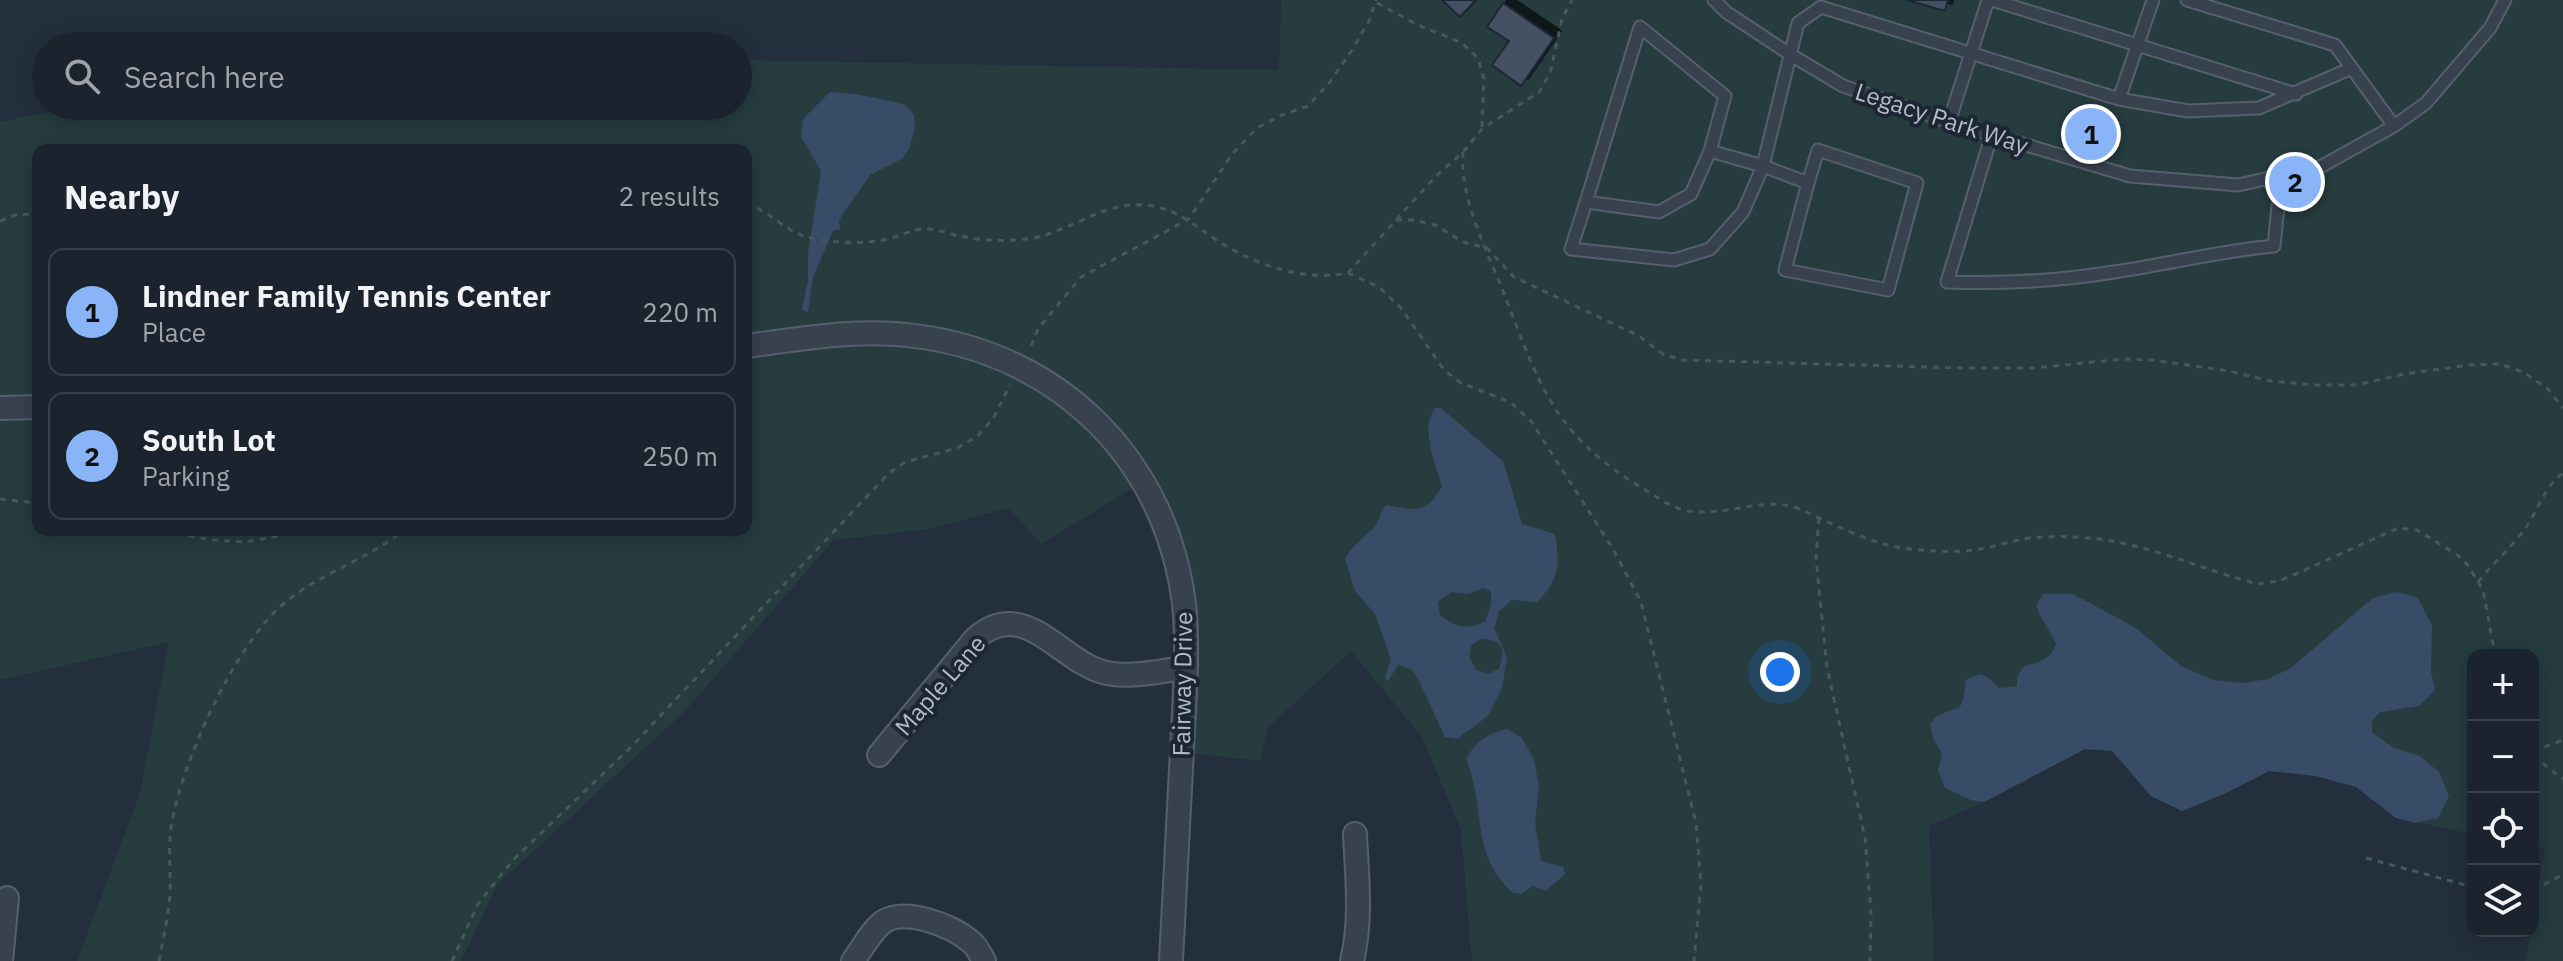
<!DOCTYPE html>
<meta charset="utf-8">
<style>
body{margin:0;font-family:"IBM Plex Sans",sans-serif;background:#282f3a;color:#f1f3f6}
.controls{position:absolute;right:24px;bottom:24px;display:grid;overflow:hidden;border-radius:16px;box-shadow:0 4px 20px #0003}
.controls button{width:72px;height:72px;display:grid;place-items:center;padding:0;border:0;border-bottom:2px solid #39404a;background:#1b232e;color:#f1f3f6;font:40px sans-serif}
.you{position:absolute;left:1780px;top:672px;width:28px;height:28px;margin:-20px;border:6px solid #fff;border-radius:50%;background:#1a73e8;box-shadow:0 0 0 12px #1a73e833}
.badge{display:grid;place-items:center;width:52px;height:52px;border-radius:50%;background:#8ab4f8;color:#111;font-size:26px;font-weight:700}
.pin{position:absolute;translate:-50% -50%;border:4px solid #fff;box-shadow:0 2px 8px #0006}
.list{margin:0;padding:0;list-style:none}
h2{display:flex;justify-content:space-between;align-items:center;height:104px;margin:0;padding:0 32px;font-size:34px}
h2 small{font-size:26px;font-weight:400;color:#a0a4aa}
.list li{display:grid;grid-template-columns:52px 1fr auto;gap:24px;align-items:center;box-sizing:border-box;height:128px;margin:0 16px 16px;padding:0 16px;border:2px solid #39404a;border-radius:16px}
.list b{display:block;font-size:30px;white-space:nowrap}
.list p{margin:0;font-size:26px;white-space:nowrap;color:#a0a4aa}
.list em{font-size:26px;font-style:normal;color:#a0a4aa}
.icon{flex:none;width:44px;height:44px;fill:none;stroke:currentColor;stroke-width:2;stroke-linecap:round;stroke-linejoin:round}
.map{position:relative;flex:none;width:2563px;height:961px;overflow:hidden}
.search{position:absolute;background:#1b232e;box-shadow:0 4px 20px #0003;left:32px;top:32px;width:720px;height:88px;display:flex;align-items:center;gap:20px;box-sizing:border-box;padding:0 28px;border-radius:44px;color:#a0a4aa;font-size:30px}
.panel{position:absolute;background:#1b232e;box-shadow:0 4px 20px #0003;left:32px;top:144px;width:720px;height:392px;border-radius:16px}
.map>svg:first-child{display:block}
.green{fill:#263c3f;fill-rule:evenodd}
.water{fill:#394c67;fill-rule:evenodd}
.building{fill:#455162;stroke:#1f2835;stroke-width:2;filter:url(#shadow)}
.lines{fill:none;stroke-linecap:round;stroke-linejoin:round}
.service-casing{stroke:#565f6c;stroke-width:15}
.minor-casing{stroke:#565f6c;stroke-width:26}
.path{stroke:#44595c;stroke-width:3;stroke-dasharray:6 6;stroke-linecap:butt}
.service{stroke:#38414e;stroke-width:11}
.minor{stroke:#38414e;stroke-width:22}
.labels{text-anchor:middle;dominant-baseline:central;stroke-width:8;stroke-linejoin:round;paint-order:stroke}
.street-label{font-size:24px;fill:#b4bcc9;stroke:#1d2633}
</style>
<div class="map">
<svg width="2563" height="961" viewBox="0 0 2563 961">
<defs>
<filter id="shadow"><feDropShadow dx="7" dy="-7" stdDeviation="0" flood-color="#0009"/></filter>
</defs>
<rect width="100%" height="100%" fill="#242f3e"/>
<path class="green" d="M1281,0H2563V961H2526L2531,931H2533V918L2545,848L2533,845V655H2473V834L2396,818L2356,787L2316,776L2269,771L2224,794L2182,811L2151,796L2112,751L2085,749L1984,802L1929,826L1934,961H1472L1461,830L1422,737L1351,651L1267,728L1261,761L1182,752L1185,630L1143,482L1041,544L1009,508L929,529L834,540L683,713L497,885L461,961H77L140,793L169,642L0,680V122L77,106H738V60L1279,70ZM38,150H746V530H38Z"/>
<path class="water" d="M830,92L856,94L904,104L914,115L915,126L910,147L903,158L870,175L839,220L840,229L833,231L813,277L808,312L802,310L808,280V253L821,171L801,137L803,119Z
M1435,408H1441L1503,461L1522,524L1555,534C1560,568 1560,576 1538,602L1512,600L1499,611L1494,628L1507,657L1502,688L1489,715L1457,739L1445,737L1419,681L1411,669L1398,665L1388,681L1385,677L1391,659L1375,614L1355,591L1345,559C1353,545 1362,539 1373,529C1379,522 1380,513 1386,505C1415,510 1426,516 1442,486C1435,463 1420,429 1435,408ZM1483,588L1491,591V603L1486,621C1467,630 1457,628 1440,615L1438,602L1451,592L1468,594ZM1480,639C1504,639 1505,649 1499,669L1488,674L1476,670L1469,657L1471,646Z
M2397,592L2417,597L2432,625L2431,672L2435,690L2419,706L2380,712L2372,721V732L2394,748L2420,756L2439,772L2449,796L2438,818L2415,823L2396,818L2356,787L2316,776L2269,771L2224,794L2182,811L2151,796L2112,751L2085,749L1984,802L1971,800L1945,788L1938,770L1942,754L1933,738L1930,725L1935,717C1964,703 1961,716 1966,680L1979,674L1987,677L1999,688L2017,686V677L2024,666C2039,662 2051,660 2056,644C2050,630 2041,620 2036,606L2043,594H2073L2136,628L2181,666L2213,680L2242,683L2268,679L2291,668L2373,598Z
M1507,729L1522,738L1534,760L1539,787L1535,823L1541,861L1563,867L1565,874L1546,891L1532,886L1522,894L1513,893C1469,853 1487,810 1466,759C1476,741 1487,734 1507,729Z"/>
<path class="building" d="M1442,0H1476L1460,17Z
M1907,0H1948L1945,11Z
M1503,3L1554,38L1521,86L1492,65L1509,41L1487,27Z"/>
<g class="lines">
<defs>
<path id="service" d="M1714,0L1726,12L1791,55L1843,86L1949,122L2130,176L2238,185L2322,166L2394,126L2426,103L2490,28L2505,0
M1992,0L2296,94
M2187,0L2335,45L2394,126
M2119,99L2153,0
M1949,122L1988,0
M1992,134L1947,282C2003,284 2058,281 2114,272C2168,264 2220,251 2274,246L2281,176
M1710,151L1691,194L1659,212L1586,202L1640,27L1725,96L1710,151L1763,166L1798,23L1821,7L2119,99L2188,111L2259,108L2352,68
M1586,202L1571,249L1674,260L1710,249L1743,212L1763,166L1808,183L1818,150L1917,183L1888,290L1785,270L1808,183"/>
<path id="minor" d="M746,346C801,339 859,328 915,336C1059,354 1166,459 1184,604C1189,652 1184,702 1182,750C1178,820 1175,891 1171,961
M0,408L38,407
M879,755L975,639C1023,595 1059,660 1103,672C1129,679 1159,671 1185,668
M1,961L7,898
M853,961C862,949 871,931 883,922C905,907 952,926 970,941C977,946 980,954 984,961
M1352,961C1362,919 1357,877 1355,834"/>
</defs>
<use href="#service" class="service-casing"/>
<use href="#minor" class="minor-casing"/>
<path class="path" d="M1377,3L1418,25L1462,43L1478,58L1484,79L1482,129
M1463,152C1459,201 1490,256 1507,301C1540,388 1557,437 1641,487C1656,496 1672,509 1689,511C1721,516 1753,501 1785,505C1798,507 1808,513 1819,518C1848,531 1878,546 1910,549C1928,551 1946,552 1964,551C1984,550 2004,543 2023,539C2045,536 2067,536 2089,538C2147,543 2202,570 2258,584L2279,581L2298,573L2398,528L2417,530L2456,554L2467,564L2483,590L2495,655
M746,204C769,210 784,230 804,236C830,243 862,245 888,239C900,236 911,230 923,229C936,228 946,233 959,236C980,240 1003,242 1025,239C1069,235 1106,197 1152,206C1181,211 1197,228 1221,243C1257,265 1305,282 1348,273L1435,177L1463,152L1482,129L1539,92L1550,74L1562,19L1572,0
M1396,220H1414L1435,225L1463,242L1487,248L1514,277L1639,336L1663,354L1682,360L1963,368H2034L2123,359L2152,360L2229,371L2271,381L2315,385H2356L2404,374L2470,365L2500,364L2523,372L2547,388L2563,408
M0,221L18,214L38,215
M1348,273L1379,287L1401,308L1444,370L1461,383L1510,402L1531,421L1613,549L1641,602L1696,823L1701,883L1694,961
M1031,346L1038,329L1081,277L1189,219L1232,154L1257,128L1282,115L1308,106L1329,83L1352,50L1369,21L1376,0
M0,499L38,503
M1819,518L1816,558L1827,668L1865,838L1871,912L1870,961
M153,530L213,540L245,542L313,530
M2478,582C2492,564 2511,548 2524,530C2539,510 2543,488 2563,473
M2533,751L2563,740
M2533,756L2563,779
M2366,858L2473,887
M2533,890L2560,876L2563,873
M159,961C163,940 168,917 170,895C171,872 168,851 171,828C180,766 233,649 280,607C316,574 366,561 404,530
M452,961L478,904L513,860L631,747L889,473L905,462L957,448L978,436L994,417L1010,385"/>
<use href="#service" class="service"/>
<use href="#minor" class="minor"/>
</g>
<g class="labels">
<g class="street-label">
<text transform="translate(1942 118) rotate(18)">Legacy Park Way</text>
<text transform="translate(1182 684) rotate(-89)">Fairway Drive</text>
<text transform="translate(940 685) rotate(-49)">Maple Lane</text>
</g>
</g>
</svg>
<div class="controls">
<button>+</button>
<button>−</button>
<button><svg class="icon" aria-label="locate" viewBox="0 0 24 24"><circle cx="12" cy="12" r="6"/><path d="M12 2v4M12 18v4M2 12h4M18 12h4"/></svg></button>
<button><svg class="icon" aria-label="layers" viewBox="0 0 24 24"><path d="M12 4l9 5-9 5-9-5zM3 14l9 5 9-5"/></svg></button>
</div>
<div class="you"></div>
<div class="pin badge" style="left:2091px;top:134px">1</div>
<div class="pin badge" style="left:2295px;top:182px">2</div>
<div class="search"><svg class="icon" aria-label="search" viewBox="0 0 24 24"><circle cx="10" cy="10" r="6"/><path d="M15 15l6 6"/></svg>Search here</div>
<section class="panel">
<h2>Nearby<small>2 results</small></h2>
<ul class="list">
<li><span class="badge">1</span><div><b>Lindner Family Tennis Center</b><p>Place</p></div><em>220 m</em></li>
<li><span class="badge">2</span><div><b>South Lot</b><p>Parking</p></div><em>250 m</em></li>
</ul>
</section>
</div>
